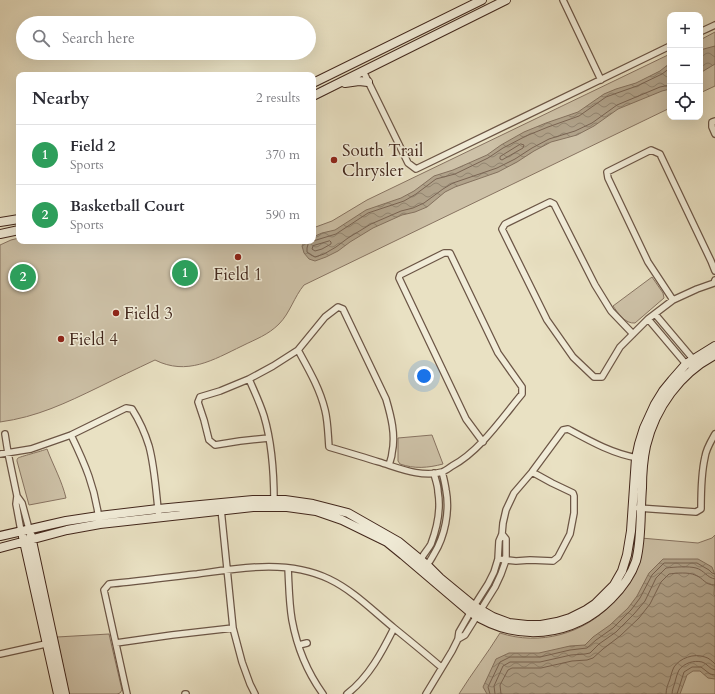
<!DOCTYPE html>
<meta charset="utf-8">
<style>
body{margin:0;font-family:Cardo,serif;background:#f7f7f7;color:#2b2b33}
.controls{position:absolute;right:12px;top:12px;display:grid;overflow:hidden;border-radius:8px;box-shadow:0 4px 16px #0002}
.controls button{width:36px;height:36px;display:grid;place-items:center;padding:0;border:0;border-bottom:1px solid #e1e1e2;background:#fff;color:#2b2b33;font:20px sans-serif}
.you{position:absolute;left:424px;top:376px;width:14px;height:14px;margin:-10px;border:3px solid #fff;border-radius:50%;background:#1a73e8;box-shadow:0 0 0 6px #1a73e833}
.badge{display:grid;place-items:center;width:26px;height:26px;border-radius:50%;background:#1a73e8;color:#fff;font-size:13px;font-weight:700}
.pin{position:absolute;translate:-50% -50%;border:2px solid #fff;box-shadow:0 1px 4px #0006}
.list{margin:0;padding:0;list-style:none}
h2{display:flex;justify-content:space-between;align-items:center;height:52px;margin:0;padding:0 16px;font-size:17px}
h2 small{font-size:13px;font-weight:400;color:#7c7c81}
.list li{display:grid;grid-template-columns:26px 1fr auto;gap:12px;align-items:center;box-sizing:border-box;height:60px;padding:0 16px;border-top:1px solid #e1e1e2}
.list b{display:block;font-size:15px;white-space:nowrap}
.list p{margin:0;font-size:13px;white-space:nowrap;color:#7c7c81}
.list em{font-size:13px;font-style:normal;color:#7c7c81}
.icon{flex:none;width:22px;height:22px;fill:none;stroke:currentColor;stroke-width:2;stroke-linecap:round;stroke-linejoin:round}
.map{position:relative;flex:none;width:715px;height:694px;overflow:hidden}
.search{position:absolute;background:#fff;box-shadow:0 4px 16px #0002;left:16px;top:16px;width:300px;height:44px;display:flex;align-items:center;gap:10px;box-sizing:border-box;padding:0 14px;border-radius:22px;color:#7c7c81;font-size:15px}
.panel{position:absolute;background:#fff;box-shadow:0 4px 16px #0002;left:16px;top:72px;width:300px;height:172px;border-radius:8px}
.map>svg:first-child{display:block}
.park{fill:#cdc1a7;stroke:#887462}
.water{fill:url(#water-waves);stroke:#84715e}
.lines{fill:none;stroke-linecap:round;stroke-linejoin:round}
.shore{stroke:#796453;stroke-width:1}
.street-casing{stroke:#6c5646;stroke-width:8}
.secondary-casing{stroke:#42271c;stroke-width:10}
.street{stroke:#f1ecd8;stroke-width:5.5}
.secondary{stroke:#f1ecd8;stroke-width:8}
.poi-dot{fill:#8f2418;stroke:#f1ecd8;stroke-width:1.5}
.labels{text-anchor:middle;dominant-baseline:central;stroke-width:3;stroke-linejoin:round;paint-order:stroke}
.poi-label{font-size:17px;fill:#42271c;stroke:#f1ecd8;text-anchor:start}
</style>
<div class="map">
<svg width="715" height="694" viewBox="0 0 715 694">
<defs>
<pattern id="water-waves" width="16" height="10" patternUnits="userSpaceOnUse"><rect width="16" height="10" fill="#b0a28a"/><path d="M0 5q4-4 8 0t8 0" fill="none" stroke="#918470"/></pattern>
</defs>
<rect width="100%" height="100%" fill="#e9e1c3"/>
<filter id="stains"><feTurbulence type="fractalNoise" baseFrequency=".005" numOctaves="4"/><feColorMatrix values="0 0 0 0 .2 0 0 0 0 .09 0 0 0 0 .02 0 0 0 .5 -.17"/></filter>
<radialGradient id="worn" r=".72"><stop offset=".6" stop-color="#630" stop-opacity="0"/><stop offset="1" stop-color="#630" stop-opacity=".3"/></radialGradient>
<path class="park" d="M715,32V86L700,93V40Z
M670,54V108L304,285C294,297 290,313 279,324C268,335 256,339 242,346C213,360 187,376 155,360C136,369 117,378 99,387C66,403 37,417 0,422V245L11,240L19,238V241H313V228L332,221L367,200Z
M652,277L663,293L664,298L635,323C625,324 618,313 613,306Z
M432,435L443,464C428,468 414,469 400,464L398,461V438Z
M47,449C53,465 62,481 66,498L29,505L17,461C17,460 17,459 18,458C19,457 42,451 47,449Z
M715,535V694H459C472,673 487,654 500,633C540,646 583,634 612,604C617,599 623,593 626,587C628,583 629,578 630,573C634,561 638,549 641,538L698,543L712,538Z
M109,634L122,690L120,693L117,694H69L57,637Z"/>
<path class="water" d="M715,46V64L700,73V50Z
M670,63V89L662,91L618,109L594,126L577,135L551,142L534,151L517,162L498,172L455,187L445,192L427,207L415,212L402,215L373,228L350,242L338,251L326,257L315,261L309,259L304,253L302,246L305,241H313V237L322,233L335,230L366,210L401,198L414,191L434,176L453,170L487,155L501,145L524,132L546,123L578,112L604,94L616,89L636,83L660,71Z
M663,559H698L712,567L715,575L714,595L715,596V679L708,678L700,671H693L687,675L680,694H487L483,687L496,659L509,653H539L570,646L585,645L593,637L610,625L628,608L637,596L649,573Z"/>
<g class="lines">
<path class="shore" d="M521,144L524,145L523,148L502,160L500,159V157Z
M309,241L307,248V252L311,255L315,257L324,254L336,247L348,238L371,224L401,211L413,208L424,203L443,189L453,183L497,168L515,159L532,148L549,139L575,131L592,123L617,105L660,87L670,85
M313,241L336,234L368,213L404,201L416,194L436,179L455,174L488,158L503,148L526,136L548,127L579,116L606,97L617,93L637,86L662,74L670,68
M330,241L331,242V244L322,249L315,251L312,249L313,246Z
M490,694L488,687L500,662L510,657H540L570,650L587,648L596,640L613,628L631,610L640,598L652,575L664,563H697L709,570L712,573L715,574
M495,694L494,686L503,666L510,662H540L571,655L585,654L590,653L599,644L616,632L634,614L645,601L656,578L666,568C674,567 689,566 696,568C704,570 707,578 715,579
M501,694L500,685L508,670L512,668H541L572,661L587,660L593,658L603,649L620,636L639,618L650,604L661,582L669,574C676,573 689,572 695,575C704,578 704,585 715,585
M666,694C666,689 668,684 670,679C671,675 672,671 674,667C680,658 694,653 705,657C709,658 712,661 715,664
M672,694C672,690 674,686 675,682C676,678 677,674 679,670C684,663 694,660 702,662C707,663 709,669 715,670
M677,694L684,672L692,667H701L710,674L715,675"/>
<defs>
<path id="street" d="M563,0L601,80
M700,32L715,25
M363,71L408,163L416,169L670,46
M715,121L712,122V127L715,134
M673,300L648,262L608,178L607,172L651,150L660,154L711,261L715,271
M655,314L693,359L694,363
M648,319L686,364L695,367
M633,334L611,311L595,285L554,204L550,202L505,224L502,229L547,320L573,357L594,377H602L620,347L648,319L673,300L697,289L714,283L715,280
M298,350C309,370 320,389 325,410C328,422 328,435 329,447C346,452 363,457 379,462C399,468 421,478 442,472C445,471 449,468 452,466C480,451 502,418 522,394V387L498,353L450,253H444L400,275L399,278L466,419L483,442
M249,379L273,366L298,350L325,317L338,307L343,309L386,399C391,416 396,435 392,453C392,457 390,461 389,465
M5,434L8,453L17,496L16,504L21,531
M71,435C85,464 95,487 99,520
M269,438L240,441L215,445L209,440L204,420L198,402L200,397L220,391L249,379C254,391 260,403 264,416C272,443 274,474 274,502
M0,454L31,449L71,435L126,408L132,409C139,420 145,433 149,446C155,468 156,494 159,517
M17,496L22,503L29,529
M638,508L696,512L701,509C701,492 701,474 705,457C706,449 711,441 715,434
M221,509L233,628L242,662L250,684L255,694
M498,559L516,561L530,560L553,561L558,557L570,534L574,513V496L573,493L552,483L532,472
M420,562C422,555 428,550 431,544C437,528 441,509 438,492C438,485 435,479 434,473
M425,566C429,564 431,559 434,554C445,536 450,511 446,490C445,484 444,478 442,472
M288,568C289,585 289,603 292,620C297,647 307,672 323,694
M458,639L465,635L495,587L501,574L506,560V539L502,534
M116,643L172,635L233,628
M299,645L307,643
M0,654L50,643
M127,694L104,590L109,584C139,581 168,577 197,574C240,568 288,559 329,579C354,591 373,611 394,628C410,641 426,654 441,667
M185,694H186
M347,694C369,677 382,652 394,628
M426,694L452,651L458,639L459,632L474,606L488,584L494,572L498,559L499,541L502,534L503,523L506,510L514,493L532,472L563,430L568,429C590,441 613,454 638,458"/>
<path id="secondary" d="M313,83L482,0
M345,83L359,81L368,82
M313,96L506,0
M0,222L19,219
M0,234L19,230
M0,536L66,521L99,516L158,509L253,500H285L313,504L348,513L399,542L427,565L440,578L474,606L493,617L509,623L527,625H541L557,622L570,618L586,610L595,604L614,585L622,571L627,555L631,531L636,458L639,444L644,428L655,404L663,391L672,380L686,364L715,346
M31,536L65,694
M23,537L58,694
M0,548L67,530L100,524L253,507H287L316,511L342,520L387,542L403,555L470,612C516,643 572,638 611,599C622,588 631,576 636,561C642,539 640,511 642,488C642,475 643,460 646,446C655,408 680,373 715,355"/>
</defs>
<use href="#street" class="street-casing"/>
<use href="#secondary" class="secondary-casing"/>
<use href="#street" class="street"/>
<use href="#secondary" class="secondary"/>
</g>
<g class="poi-dot">
<circle cx="334" cy="160" r="4"/>
<circle cx="238" cy="257" r="4"/>
<circle cx="116" cy="313" r="4"/>
<circle cx="61" cy="339" r="4"/>
</g>
<g class="labels">
<g class="poi-label">
<text x="342" y="150">South Trail<tspan x="342" dy="20">Chrysler</tspan></text>
<text x="238" y="274" text-anchor="middle">Field 1</text>
<text x="124" y="313">Field 3</text>
<text x="69" y="339">Field 4</text>
</g>
</g>
<rect width="100%" height="100%" filter="url(#stains)"/>
<rect width="100%" height="100%" fill="url(#worn)"/>
</svg>
<div class="controls">
<button>+</button>
<button>−</button>
<button><svg class="icon" aria-label="locate" viewBox="0 0 24 24"><circle cx="12" cy="12" r="6"/><path d="M12 2v4M12 18v4M2 12h4M18 12h4"/></svg></button>
</div>
<div class="you"></div>
<div class="pin badge" style="left:185px;top:273px;background:#2e9e5b">1</div>
<div class="pin badge" style="left:23px;top:277px;background:#2e9e5b">2</div>
<div class="search"><svg class="icon" aria-label="search" viewBox="0 0 24 24"><circle cx="10" cy="10" r="6"/><path d="M15 15l6 6"/></svg>Search here</div>
<section class="panel">
<h2>Nearby<small>2 results</small></h2>
<ul class="list">
<li><span class="badge" style="background:#2e9e5b">1</span><div><b>Field 2</b><p>Sports</p></div><em>370 m</em></li>
<li><span class="badge" style="background:#2e9e5b">2</span><div><b>Basketball Court</b><p>Sports</p></div><em>590 m</em></li>
</ul>
</section>
</div>
